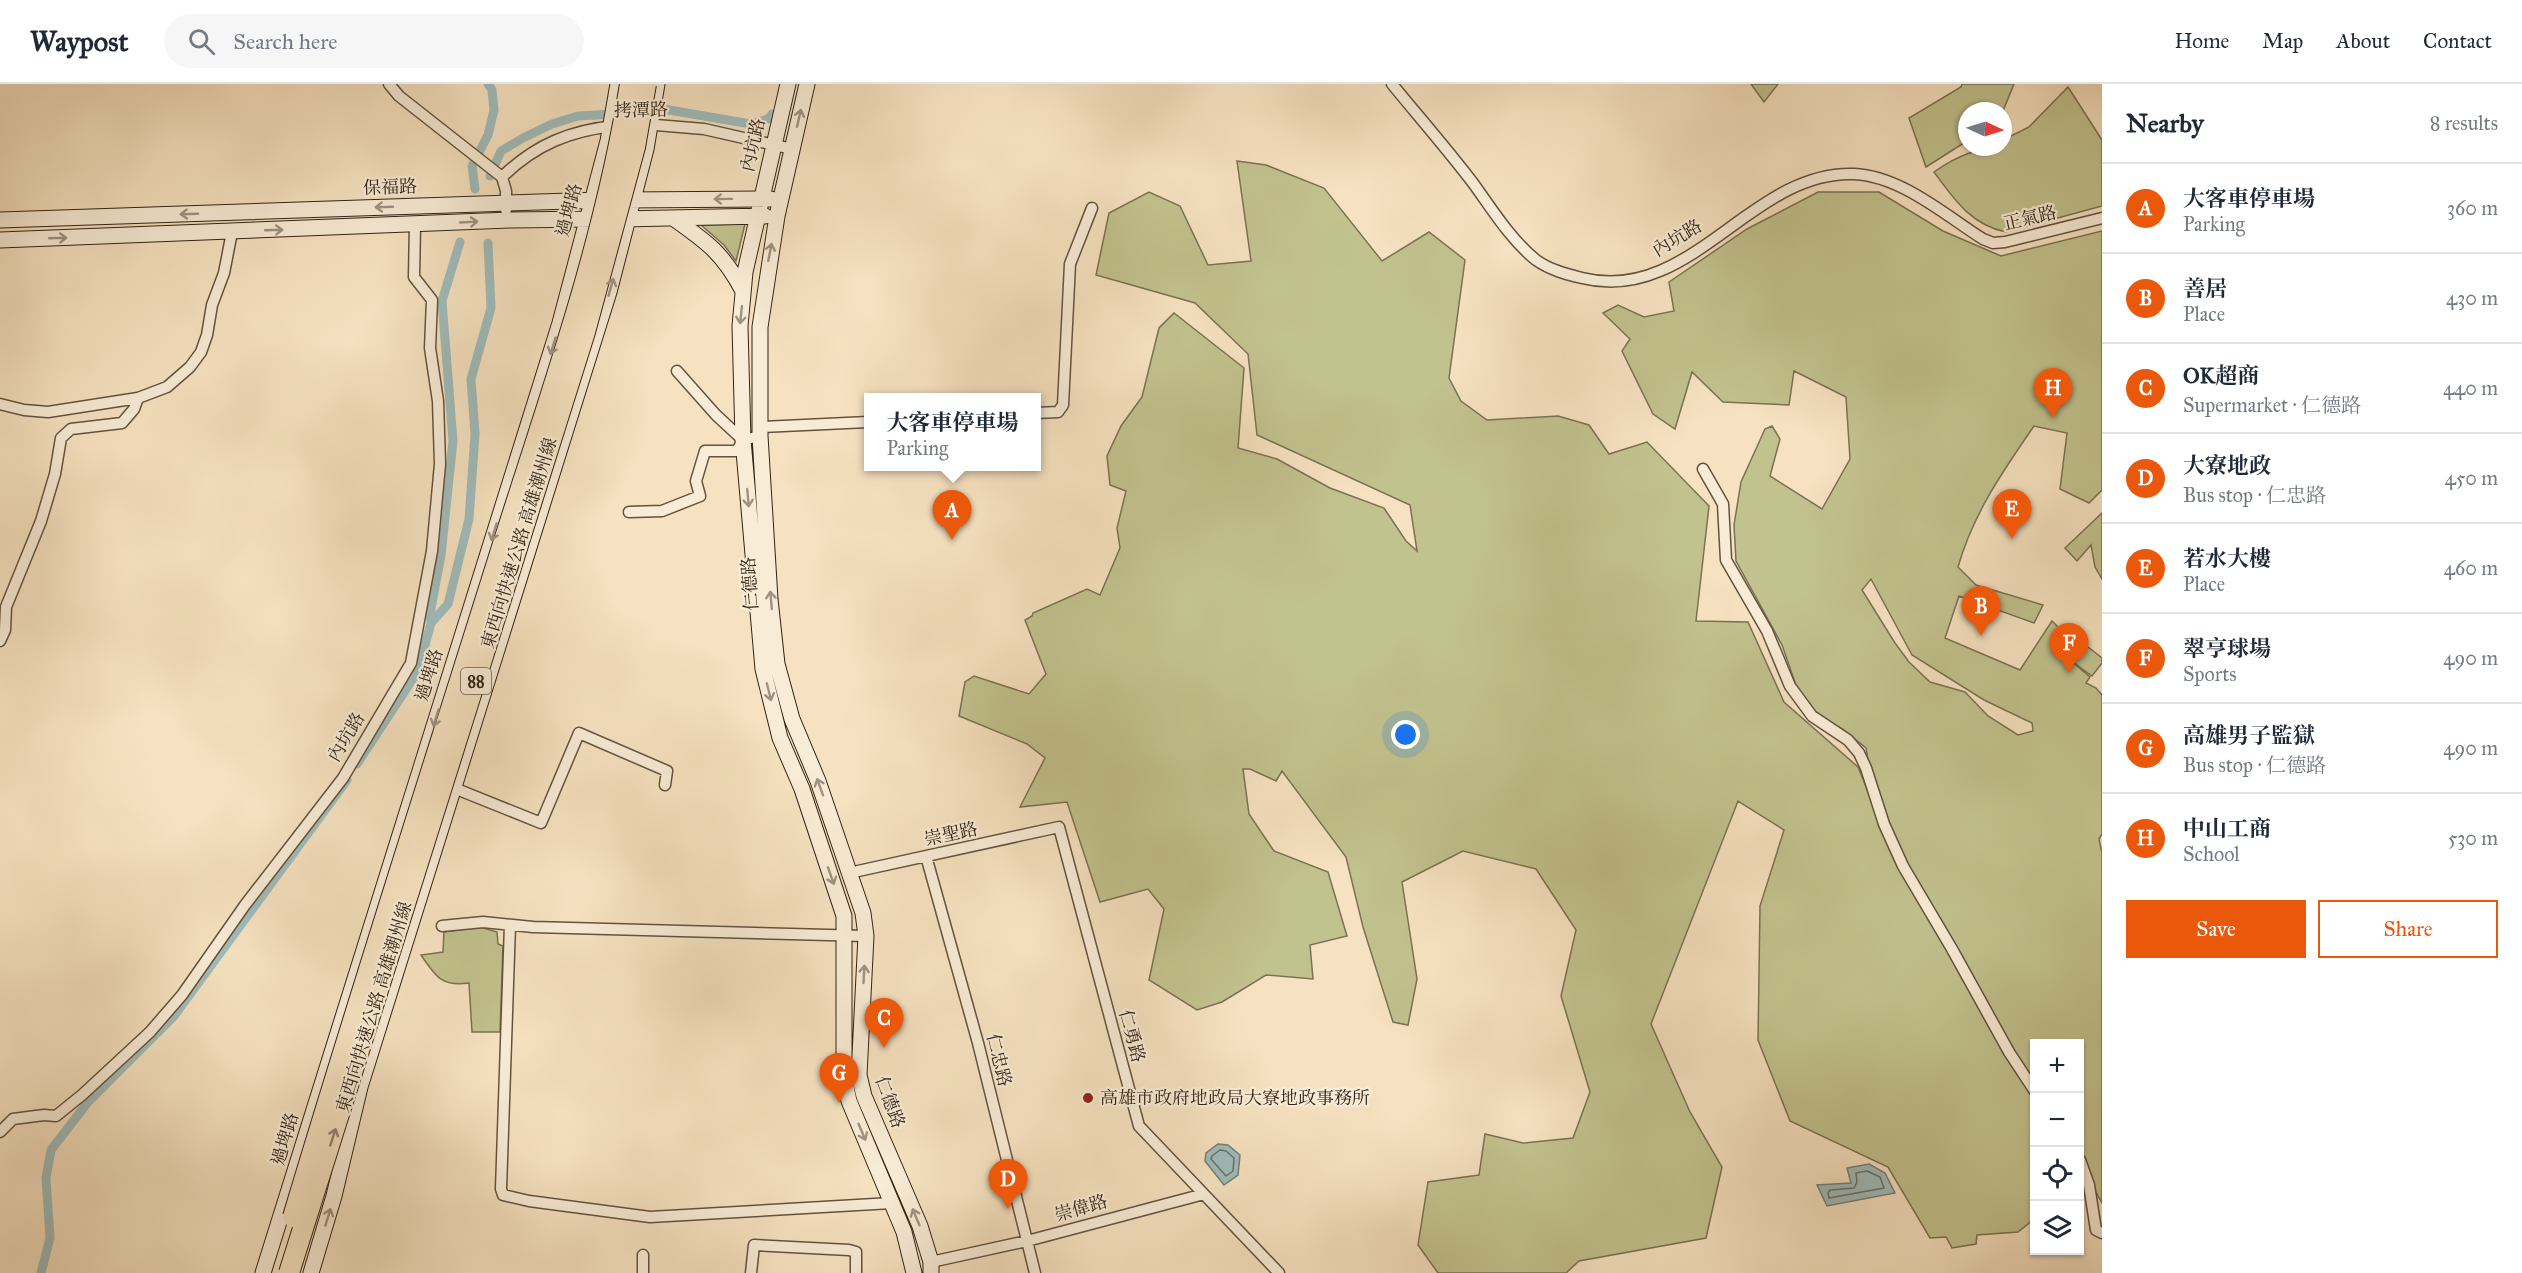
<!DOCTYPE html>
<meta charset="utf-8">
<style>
body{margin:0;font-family:"IM FELL Great Primer","Noto Serif TC",serif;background:#f6f6f7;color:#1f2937}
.controls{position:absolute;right:18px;bottom:18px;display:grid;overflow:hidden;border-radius:0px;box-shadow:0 2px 4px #0004}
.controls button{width:54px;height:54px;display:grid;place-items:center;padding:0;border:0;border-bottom:2px solid #e0e1e3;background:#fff;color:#1f2937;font:30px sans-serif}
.compass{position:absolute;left:1958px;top:18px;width:54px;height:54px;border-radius:50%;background:#fff;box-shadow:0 2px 4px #0004;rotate:94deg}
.you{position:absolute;left:1406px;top:651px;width:21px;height:21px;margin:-15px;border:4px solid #fff;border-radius:50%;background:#1a73e8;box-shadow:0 0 0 9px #1a73e833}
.badge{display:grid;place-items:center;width:39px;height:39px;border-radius:50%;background:#ea580c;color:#fff;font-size:20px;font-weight:700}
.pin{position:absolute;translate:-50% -50px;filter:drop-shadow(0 2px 3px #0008)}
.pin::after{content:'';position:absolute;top:32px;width:21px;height:18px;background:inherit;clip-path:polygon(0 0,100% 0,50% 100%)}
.popup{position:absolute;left:864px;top:309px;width:177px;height:78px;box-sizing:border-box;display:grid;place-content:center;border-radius:0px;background:#fff;filter:drop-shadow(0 2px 4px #0005);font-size:20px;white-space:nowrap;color:#747a83}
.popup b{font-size:22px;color:#1f2937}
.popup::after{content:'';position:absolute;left:50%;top:100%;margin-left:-12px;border:12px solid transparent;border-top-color:#fff}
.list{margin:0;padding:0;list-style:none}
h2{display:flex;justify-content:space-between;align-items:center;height:78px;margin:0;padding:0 24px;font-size:26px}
h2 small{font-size:20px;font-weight:400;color:#747a83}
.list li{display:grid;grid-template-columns:39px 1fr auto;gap:18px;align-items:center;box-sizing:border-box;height:90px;padding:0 24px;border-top:2px solid #e0e1e3}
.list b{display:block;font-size:22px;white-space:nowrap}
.list p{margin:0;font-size:20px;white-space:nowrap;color:#747a83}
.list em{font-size:20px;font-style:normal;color:#747a83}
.actions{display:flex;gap:12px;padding:18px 24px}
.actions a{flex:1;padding:14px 0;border:2px solid #ea580c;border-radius:0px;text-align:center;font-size:21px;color:#ea580c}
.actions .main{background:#ea580c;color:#fff}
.icon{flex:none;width:33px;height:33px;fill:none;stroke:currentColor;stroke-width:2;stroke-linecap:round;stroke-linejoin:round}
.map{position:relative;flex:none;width:2102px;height:1189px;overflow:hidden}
header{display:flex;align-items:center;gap:36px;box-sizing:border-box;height:84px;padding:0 30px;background:#fff;border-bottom:2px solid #e0e1e3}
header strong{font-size:28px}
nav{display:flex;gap:33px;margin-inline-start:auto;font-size:21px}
.search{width:420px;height:54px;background:#f6f6f7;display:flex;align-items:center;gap:15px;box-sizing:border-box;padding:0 21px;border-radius:33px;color:#747a83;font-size:22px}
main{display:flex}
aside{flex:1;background:#fff}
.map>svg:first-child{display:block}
.green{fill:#c2c28e;stroke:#7a7252;stroke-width:1.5;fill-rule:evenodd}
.water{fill:#a0bcbb;stroke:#747f79;stroke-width:1.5}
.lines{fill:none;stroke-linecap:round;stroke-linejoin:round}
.shore{stroke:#687068;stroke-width:1.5}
.canal{stroke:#a0bcbb;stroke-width:9}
.street-casing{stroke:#625340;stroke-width:13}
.secondary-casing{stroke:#312316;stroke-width:17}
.street{stroke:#f9ecd6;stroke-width:10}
.secondary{stroke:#f9ecd6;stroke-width:15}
.highway-bridge-casing{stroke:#312316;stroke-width:22;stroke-linecap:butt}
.highway-bridge{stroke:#f6e2c0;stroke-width:20}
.oneway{stroke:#9f9280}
.oneway2{stroke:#94826b}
.poi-dot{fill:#8f2418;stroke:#f9ecd6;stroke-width:2}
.labels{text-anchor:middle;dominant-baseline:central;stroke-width:4.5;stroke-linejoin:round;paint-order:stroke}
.shield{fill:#f9ecd6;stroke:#6d5f50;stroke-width:1.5}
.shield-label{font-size:16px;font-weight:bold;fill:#312316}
.street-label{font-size:18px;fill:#312316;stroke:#f9ecd6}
.poi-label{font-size:18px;fill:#312316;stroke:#f9ecd6;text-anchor:start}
</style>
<header>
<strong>Waypost</strong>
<div class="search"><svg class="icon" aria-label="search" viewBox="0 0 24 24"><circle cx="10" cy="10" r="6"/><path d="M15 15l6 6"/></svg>Search here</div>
<nav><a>Home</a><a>Map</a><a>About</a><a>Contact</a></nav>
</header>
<main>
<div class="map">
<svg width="2102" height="1189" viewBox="0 0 2102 1189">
<rect width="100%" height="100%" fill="#f6e2c0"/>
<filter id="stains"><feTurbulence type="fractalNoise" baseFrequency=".00333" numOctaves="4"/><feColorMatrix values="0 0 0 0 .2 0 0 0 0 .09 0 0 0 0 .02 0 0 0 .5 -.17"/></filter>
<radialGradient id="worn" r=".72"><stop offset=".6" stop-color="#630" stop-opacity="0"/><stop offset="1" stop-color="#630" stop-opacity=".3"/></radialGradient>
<path class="green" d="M1751,0H1778L1764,18Z
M1962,0H2014L2003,27H1967V57L1926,83L1909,34L1961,3Z
M2068,3L2102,56V122L2006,148C1971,141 1954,115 1934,88C1955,73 1977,63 2003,63V56L2029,43Z
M1237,77L1266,81L1324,104L1382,177L1429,148L1465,176L1449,294L1461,317L1487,336L1558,332L1589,341L1609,370L1647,358L1709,422L1696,537L1748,538L1784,618L1858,683L1876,727L1866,664L1841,644L1815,635L1799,610L1782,561L1736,477L1734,441L1741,398L1765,345L1772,342L1780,355L1770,392L1822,425L1850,375L1846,313L1794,287L1789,321L1723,318L1692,288L1675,345L1653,330L1622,267L1630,255L1603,229L1618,221L1644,233L1674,227L1669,198L1747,145L1818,108H1879L1943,147L2001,172L2102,147V406L2089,419L2060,405L2067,349L2034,342C2003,387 1973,430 1958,483L1976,501L2043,521L2034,539L1959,512L1945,554L2020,586L2052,537L2070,555L2069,559L2074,552L2102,574V579L2092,592L2065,572L2090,593L2086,599L2096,604L2102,611V750L2099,755L2102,769V1119L2094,1105L2080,1101V960H2034V1135L2018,1148L1977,1151L1976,1160L1952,1164L1946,1153L1930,1154L1888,1083L1790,1037L1758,956L1760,822L1784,746L1738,717L1651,940L1690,1028L1722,1083L1706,1154L1579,1177L1566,1189H1438L1418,1161L1428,1098L1479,1091L1485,1050L1523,1059L1573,1054L1590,1008L1561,912L1576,846L1536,785L1463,767L1402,798L1417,895L1408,941L1393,938L1363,843L1346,773L1282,687L1276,697L1250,685H1243L1249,730L1274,767L1328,788L1347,852L1310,861L1313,895L1266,891L1222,918L1197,926L1149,896L1164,825L1148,805L1100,818L1067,718L1020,723L1045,674L1027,660L959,632L965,598L974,592L1029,610L1046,590L1025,536L1032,532L1033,529L1087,505L1100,511L1120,464L1117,444L1126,407L1110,401L1107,372L1121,342L1142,313L1159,244L1174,229L1244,284L1238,364L1277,375L1330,404L1384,424L1406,457L1417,467L1410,421L1257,351L1248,270L1195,219L1096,191L1109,129L1149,108L1180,122L1208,181L1251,177ZM1871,495L1912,571L1984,616L2032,639L2033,647L2018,651L1988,632L1965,608L1930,598L1909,578L1895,559L1862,506Z
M745,140L736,177L724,161L701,141Z
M2102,429V495L2095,483L2091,461L2077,477L2065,464Z
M480,843L497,848L498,860L503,862L500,948H472L469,899C442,903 436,893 421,871L443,868L444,848Z"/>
<path class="water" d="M1218,1060L1228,1061L1240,1071L1238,1091L1224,1101L1205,1077L1206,1069Z
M1869,1080L1885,1089L1895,1109L1827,1122L1817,1101L1851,1099L1847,1084Z"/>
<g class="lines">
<path class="shore" d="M1220,1066L1226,1067L1234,1074L1233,1087L1226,1092L1211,1075L1212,1072Z
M1867,1087L1880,1093L1884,1104L1829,1114L1828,1109L1830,1106L1854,1104L1857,1098L1856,1089Z"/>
<path class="canal" d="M650,27L663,25L751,40L768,35L772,30
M490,92L501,67L523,54L552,40L578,32L615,30
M475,105L472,82L488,51L494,26L492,6L488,0
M431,539L448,520L469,435L475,350L471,295L491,224L488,159
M357,680L418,587L431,539L430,530L441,471L453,357L442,217L460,158
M41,1189L50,1154L46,1094L51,1066L88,1018L174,932L347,696"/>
<defs>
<path id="street" d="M389,0L399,12L502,93L506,107V126
M1392,0C1419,33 1447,65 1473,99C1492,125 1510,155 1536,176C1550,186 1566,190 1582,194C1691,221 1751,86 1854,90C1901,92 1945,131 1983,155L1993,159L2005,158L2102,134
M644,40L704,45L792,65
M502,93C535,61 570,46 616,42
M677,287L716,331L743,356L760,352
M0,320L24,326L48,328L138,314L167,303L190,283L201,268L207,251L212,221L224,189L232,148
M1036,329L1058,328L1063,321L1070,180L1092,124
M760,343L868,338
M1703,385L1723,420L1726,476L1767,547L1790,602L1812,632L1848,656L1859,669L1866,684L1884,740L1903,782L1952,865L2009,968L2034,1006
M629,428L662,427L700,412L696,397L705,367H737L743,356
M0,557L5,546L6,523L41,437L55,390L61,354L71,345L122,339L134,325L138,314
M454,704L541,739L579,649L667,687L665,701
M926,772L978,959L1035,1189
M849,789L1059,743L1139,1042L1279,1189
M510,841L501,1105L503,1111L529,1117L650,1133L892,1119
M442,842L483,838L533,843L866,852
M0,1048L13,1035L44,1031L56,1032L82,1011L150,948L182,911L245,821L343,694L411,579L432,467L440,380L438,317L430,264L432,216L414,193L415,141
M2080,1076L2089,1101L2096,1146L2102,1149
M931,1178L1027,1157L1204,1110
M643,1189V1171
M751,1189L754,1161L849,1166L856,1168V1189"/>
<path id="secondary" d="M788,0L745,188L740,242L743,356L763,585L780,654L802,705L844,832V993L849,1017L904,1148L914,1189
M807,0L777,132L760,243V352L770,515L777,580L792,635L818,697L863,829L866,852L859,991L864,1012L920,1142L931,1178V1189
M624,116L771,115
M673,134C707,158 723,169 743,207
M621,135L765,132
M0,136L600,116
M0,156L510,136L594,135
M263,1189L560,239L608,57L618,0
M311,1189L334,1112L360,1003L609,208L646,65L657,0"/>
</defs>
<use href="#street" class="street-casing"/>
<use href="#secondary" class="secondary-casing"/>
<use href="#street" class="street"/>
<use href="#secondary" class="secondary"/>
<defs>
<path id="highway-bridge" d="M293,1133C360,909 432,686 502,463C550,311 605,158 630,0
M289,1189L585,248L635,63L646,0"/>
</defs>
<use href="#highway-bridge" class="highway-bridge-casing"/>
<use href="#highway-bridge" class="highway-bridge"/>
</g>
<defs><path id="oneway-shaft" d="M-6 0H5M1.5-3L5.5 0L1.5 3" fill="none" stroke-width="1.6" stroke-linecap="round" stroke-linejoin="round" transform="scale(1.5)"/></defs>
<g class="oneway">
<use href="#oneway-shaft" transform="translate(799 34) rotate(-77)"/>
<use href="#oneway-shaft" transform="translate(723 115) rotate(179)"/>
<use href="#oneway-shaft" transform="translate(384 123) rotate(178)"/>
<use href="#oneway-shaft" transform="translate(189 130) rotate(178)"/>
<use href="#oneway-shaft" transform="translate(469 138) rotate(-3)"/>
<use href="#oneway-shaft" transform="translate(274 146) rotate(-2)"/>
<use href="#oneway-shaft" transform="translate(58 154) rotate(-2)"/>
<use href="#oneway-shaft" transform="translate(770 168) rotate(-79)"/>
<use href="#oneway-shaft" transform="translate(611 203) rotate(-74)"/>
<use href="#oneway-shaft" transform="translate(741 231) rotate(96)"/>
<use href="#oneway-shaft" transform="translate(553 262) rotate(107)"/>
<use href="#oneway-shaft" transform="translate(748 414) rotate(85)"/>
<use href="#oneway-shaft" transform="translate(494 448) rotate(107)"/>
<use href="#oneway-shaft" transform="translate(771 516) rotate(-95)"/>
<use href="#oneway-shaft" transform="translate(769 608) rotate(76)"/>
<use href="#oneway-shaft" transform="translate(436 634) rotate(107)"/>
<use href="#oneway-shaft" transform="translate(820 703) rotate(-110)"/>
<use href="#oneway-shaft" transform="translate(831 792) rotate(71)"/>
<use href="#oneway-shaft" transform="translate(864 890) rotate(-87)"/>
<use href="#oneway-shaft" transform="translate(862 1048) rotate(67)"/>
<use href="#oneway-shaft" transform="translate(328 1133) rotate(-73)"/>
<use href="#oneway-shaft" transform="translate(916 1133) rotate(-113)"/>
</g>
<use class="oneway2" href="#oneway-shaft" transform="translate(333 1053) rotate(-72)"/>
<circle class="poi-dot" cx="1088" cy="1014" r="6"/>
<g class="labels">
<rect class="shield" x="461" y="584" width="30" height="26" rx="4.5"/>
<g class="shield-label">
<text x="476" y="597">88</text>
</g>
<g class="street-label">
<text transform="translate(641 26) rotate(-1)">拷潭路</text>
<text transform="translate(753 61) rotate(-77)">內坑路</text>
<text transform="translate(390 103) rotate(-2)">保福路</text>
<text transform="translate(569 126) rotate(-75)">過埤路</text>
<text transform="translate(2030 134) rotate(-13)">正氣路</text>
<text transform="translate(1677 154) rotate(-31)">內坑路</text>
<text transform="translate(519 459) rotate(-73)">東西向快速公路 高雄潮州線</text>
<text transform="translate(750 500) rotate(-94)">仁德路</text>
<text transform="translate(429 591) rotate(-73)">過埤路</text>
<text transform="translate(346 653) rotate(-59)">內坑路</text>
<text transform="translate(951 750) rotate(-12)">崇聖路</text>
<text transform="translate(374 923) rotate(-73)">東西向快速公路 高雄潮州線</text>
<text transform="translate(1132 952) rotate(75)">仁勇路</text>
<text transform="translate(999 976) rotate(76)">仁忠路</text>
<text transform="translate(890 1018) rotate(70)">仁德路</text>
<text transform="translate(285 1055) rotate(-74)">過埤路</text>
<text transform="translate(1081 1124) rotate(-16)">崇偉路</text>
</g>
<g class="poi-label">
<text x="1100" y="1014">高雄市政府地政局大寮地政事務所</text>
</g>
</g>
<rect width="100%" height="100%" filter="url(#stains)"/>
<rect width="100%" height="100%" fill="url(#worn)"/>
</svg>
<div class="controls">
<button>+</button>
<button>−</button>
<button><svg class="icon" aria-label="locate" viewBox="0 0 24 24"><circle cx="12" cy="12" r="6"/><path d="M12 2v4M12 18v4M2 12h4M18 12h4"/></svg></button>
<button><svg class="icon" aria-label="layers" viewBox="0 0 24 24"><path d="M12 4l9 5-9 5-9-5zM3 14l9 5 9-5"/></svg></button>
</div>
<svg class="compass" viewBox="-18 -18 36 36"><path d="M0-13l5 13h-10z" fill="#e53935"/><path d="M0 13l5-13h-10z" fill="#747a83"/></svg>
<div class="you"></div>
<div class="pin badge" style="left:952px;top:456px">A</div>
<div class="popup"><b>大客車停車場</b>Parking</div>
<div class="pin badge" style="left:1981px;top:552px">B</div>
<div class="pin badge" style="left:884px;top:964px">C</div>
<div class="pin badge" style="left:1008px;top:1125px">D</div>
<div class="pin badge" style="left:2012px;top:455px">E</div>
<div class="pin badge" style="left:2069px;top:589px">F</div>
<div class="pin badge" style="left:839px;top:1019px">G</div>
<div class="pin badge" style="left:2053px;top:334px">H</div>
</div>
<aside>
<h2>Nearby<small>8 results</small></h2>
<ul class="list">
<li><span class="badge">A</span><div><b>大客車停車場</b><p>Parking</p></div><em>360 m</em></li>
<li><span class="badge">B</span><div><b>善居</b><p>Place</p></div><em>430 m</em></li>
<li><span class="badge">C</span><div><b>OK超商</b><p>Supermarket · 仁德路</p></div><em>440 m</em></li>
<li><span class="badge">D</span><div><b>大寮地政</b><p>Bus stop · 仁忠路</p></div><em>450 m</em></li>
<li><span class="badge">E</span><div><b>若水大樓</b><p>Place</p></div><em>460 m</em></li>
<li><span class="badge">F</span><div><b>翠亨球場</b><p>Sports</p></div><em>490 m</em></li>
<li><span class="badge">G</span><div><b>高雄男子監獄</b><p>Bus stop · 仁德路</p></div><em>490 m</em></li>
<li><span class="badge">H</span><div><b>中山工商</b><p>School</p></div><em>530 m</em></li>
</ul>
<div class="actions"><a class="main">Save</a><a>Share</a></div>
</aside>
</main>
